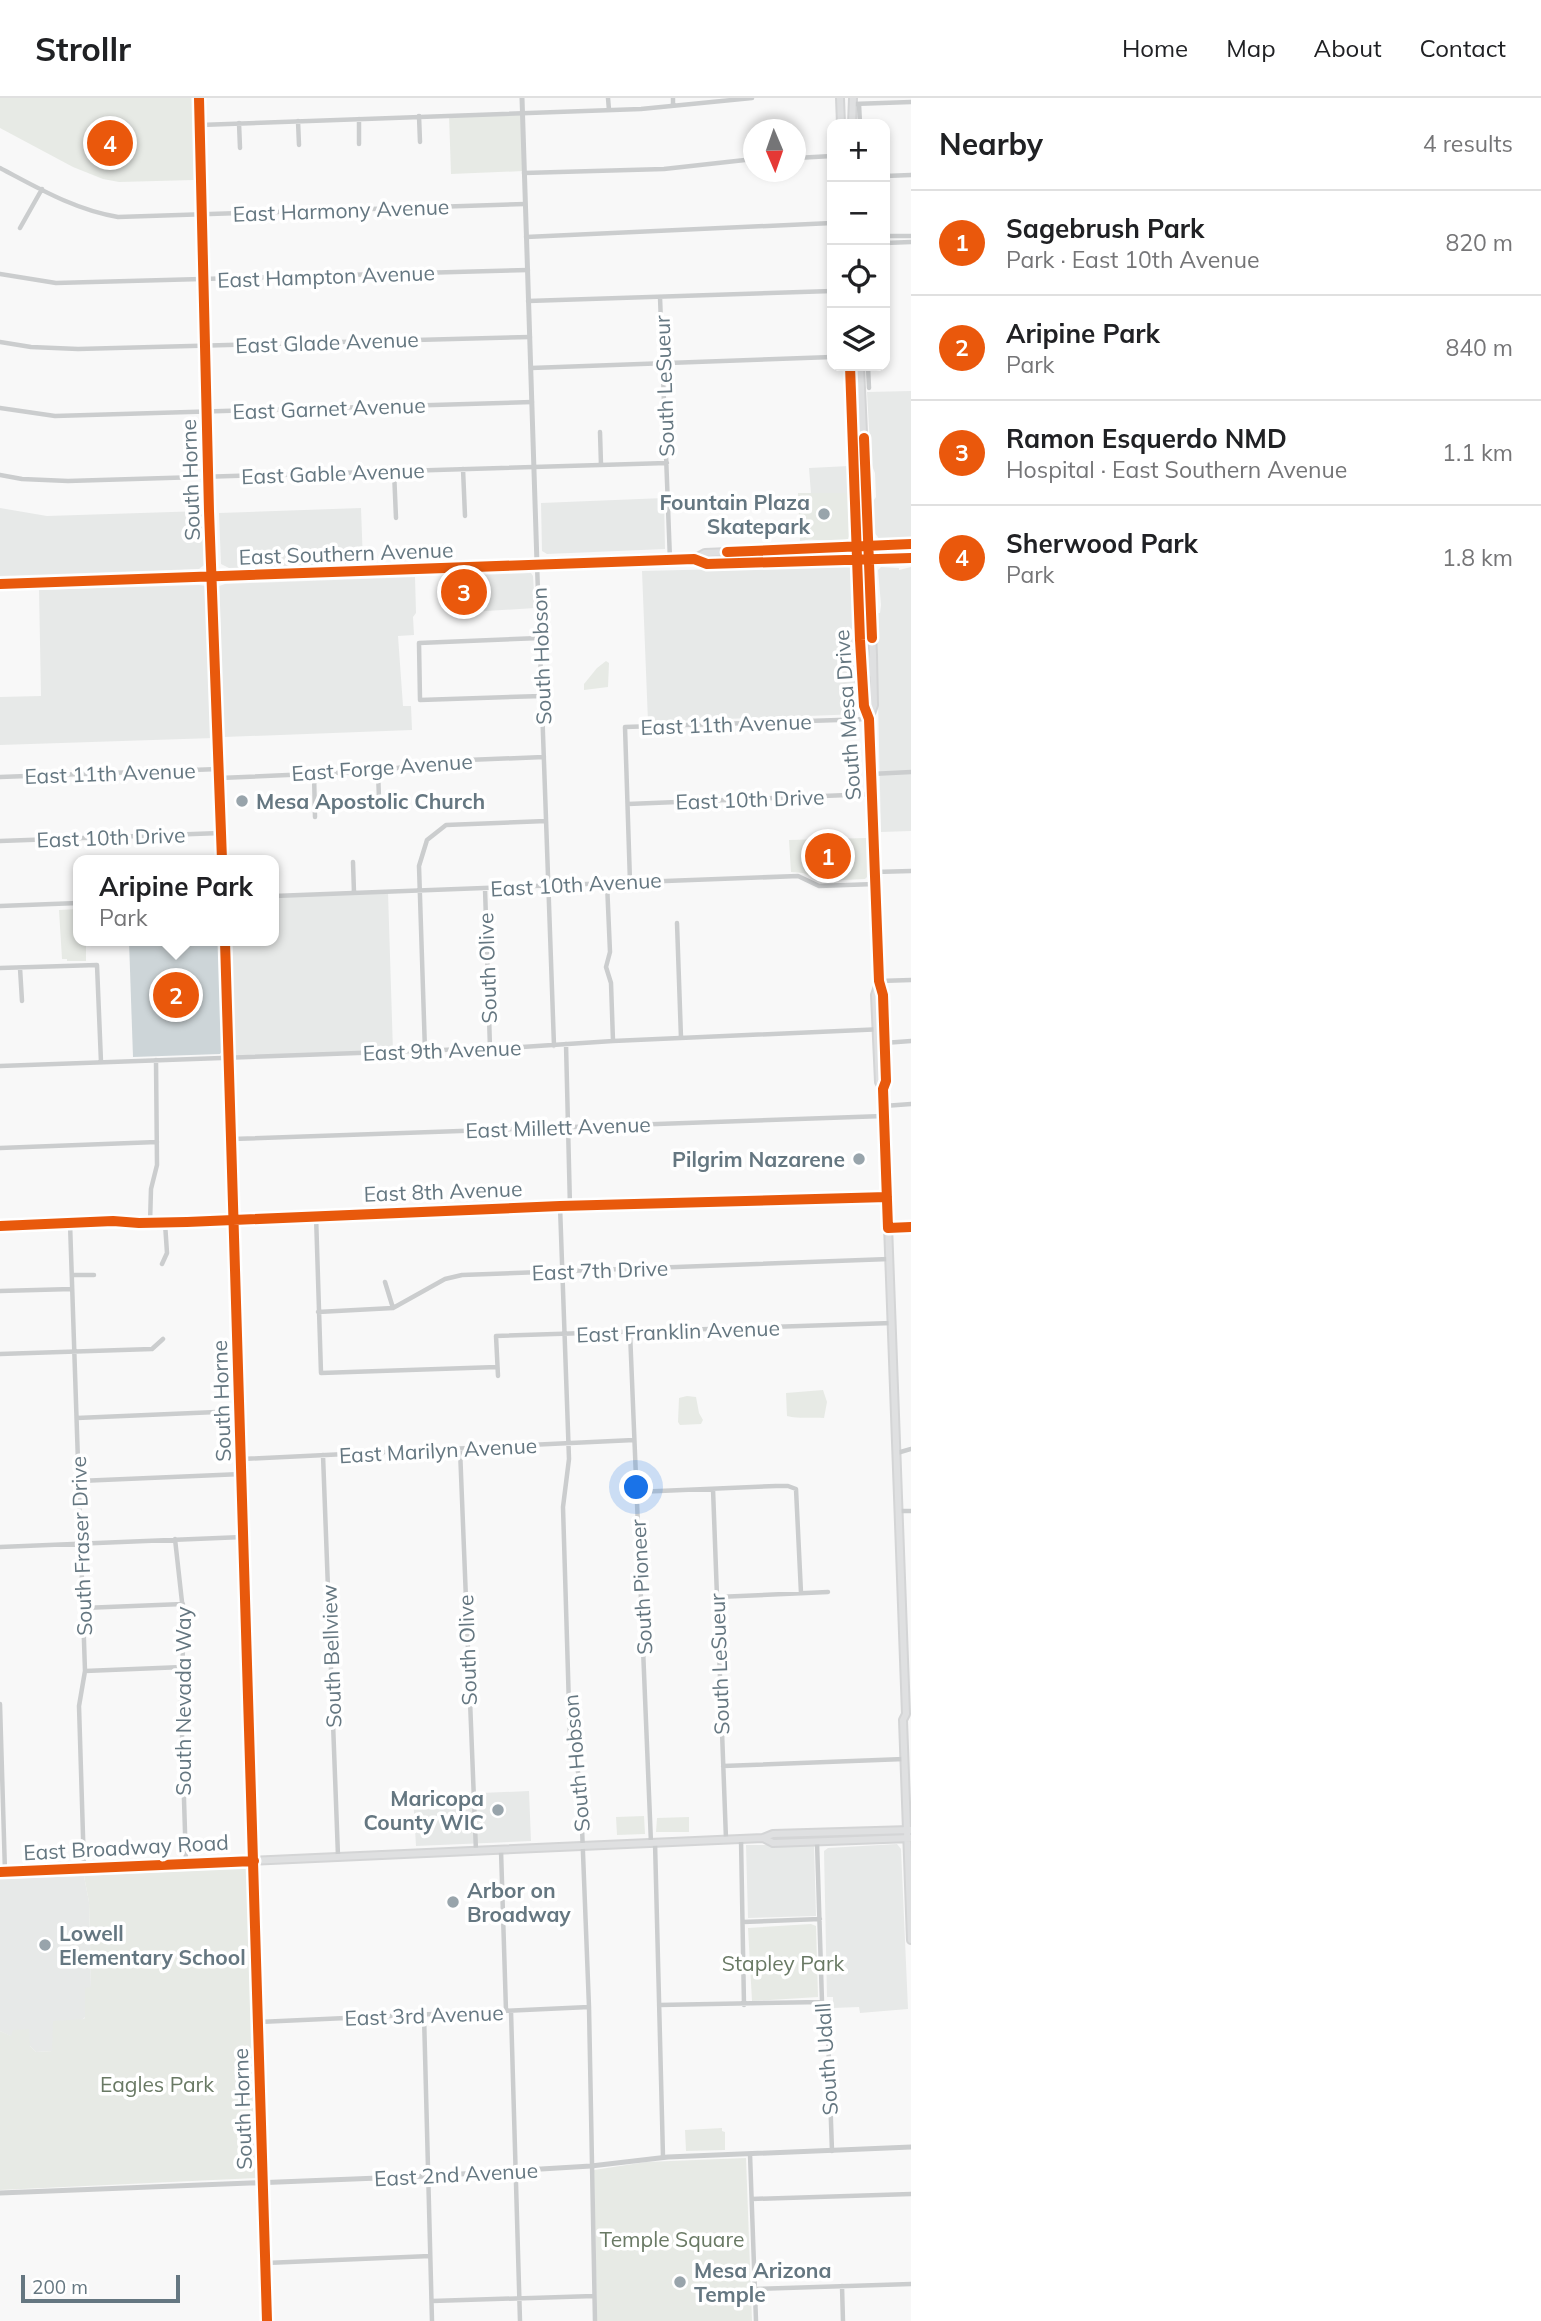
<!DOCTYPE html>
<meta charset="utf-8">
<style>
body{margin:0;font-family:Mulish,sans-serif;background:#f2f2f2;color:#202124}
.controls{position:absolute;right:21px;top:21px;display:grid;overflow:hidden;border-radius:14px;box-shadow:0 4px 10px #0003}
.controls button{width:63px;height:63px;display:grid;place-items:center;padding:0;border:0;border-bottom:2px solid #e0e0e0;background:#fff;color:#202124;font:35px sans-serif}
.compass{position:absolute;left:743px;top:21px;width:63px;height:63px;border-radius:50%;background:#fff;box-shadow:0 4px 10px #0003;rotate:178deg}
.scale{position:absolute;left:21px;bottom:18px;width:159px;box-sizing:border-box;padding-left:7px;border:4px solid #657781;border-top:0;font-size:19px;line-height:24px;white-space:nowrap;color:#657781;-webkit-text-stroke:5px #fff;paint-order:stroke}
.you{position:absolute;left:637px;top:1390px;width:24px;height:24px;margin:-18px;border:5px solid #fff;border-radius:50%;background:#1a73e8;box-shadow:0 0 0 10px #1a73e833}
.badge{display:grid;place-items:center;width:46px;height:46px;border-radius:50%;background:#ea580c;color:#fff;font-size:23px;font-weight:700}
.pin{position:absolute;translate:-50% -50%;border:4px solid #fff;box-shadow:0 2px 7px #0006}
.popup{position:absolute;left:73px;top:757px;width:206px;height:91px;box-sizing:border-box;display:grid;place-content:center;border-radius:14px;background:#fff;filter:drop-shadow(0 2px 5px #0005);font-size:23px;white-space:nowrap;color:#757577}
.popup b{font-size:26px;color:#202124}
.popup::after{content:'';position:absolute;left:50%;top:100%;margin-left:-14px;border:14px solid transparent;border-top-color:#fff}
.list{margin:0;padding:0;list-style:none}
h2{display:flex;justify-content:space-between;align-items:center;height:91px;margin:0;padding:0 28px;font-size:30px}
h2 small{font-size:23px;font-weight:400;color:#757577}
.list li{display:grid;grid-template-columns:46px 1fr auto;gap:21px;align-items:center;box-sizing:border-box;height:105px;padding:0 28px;border-top:2px solid #e0e0e0}
.list b{display:block;font-size:26px;white-space:nowrap}
.list p{margin:0;font-size:23px;white-space:nowrap;color:#757577}
.list em{font-size:23px;font-style:normal;color:#757577}
.icon{flex:none;width:38px;height:38px;fill:none;stroke:currentColor;stroke-width:2;stroke-linecap:round;stroke-linejoin:round}
.map{position:relative;flex:none;width:911px;height:2223px;overflow:hidden}
header{display:flex;align-items:center;gap:42px;box-sizing:border-box;height:98px;padding:0 35px;background:#fff;border-bottom:2px solid #e0e0e0}
header strong{font-size:33px}
nav{display:flex;gap:38px;margin-inline-start:auto;font-size:24px}
main{display:flex}
aside{flex:1;background:#fff}
.map>svg:first-child{display:block}
.built{fill:#e7e9e8}
.green{fill:#e7eae5}
.water{fill:#cdd5d8}
.lines{fill:none;stroke-linecap:round;stroke-linejoin:round}
.secondary-casing{stroke:#d4d5d6;stroke-width:10}
.minor{stroke:#cbcdce;stroke-width:4.5}
.tertiary{stroke:#cbcdce;stroke-width:5}
.secondary{stroke:#dfe0e1;stroke-width:6}
.cycleway-casing{stroke:#fff;stroke-width:15}
.cycleway{stroke:#e8590c;stroke-width:10}
.poi-dot{fill:#98a4ab;stroke:#fff;stroke-width:2.5}
.labels{text-anchor:middle;dominant-baseline:central;stroke-width:7;stroke-linejoin:round;paint-order:stroke}
.street-label{font-size:21px;fill:#657781;stroke:#fff}
.poi-label{font-size:21px;font-weight:bold;fill:#657781;stroke:#fff;text-anchor:start}
.park-label{font-size:21px;fill:#697964;stroke:#fff}
</style>
<header>
<strong>Strollr</strong>
<nav><a>Home</a><a>Map</a><a>About</a><a>Contact</a></nav>
</header>
<main>
<div class="map">
<svg width="911" height="2223" viewBox="0 0 911 2223">
<rect width="100%" height="100%" fill="#f8f8f8"/>
<path class="built" d="M911,293V441L880,442L874,434L872,405L876,399L875,375L871,365L867,294Z
M849,368V395L811,396L809,370Z
M664,400L665,451L547,456L542,453L541,405Z
M0,410L47,418L203,413L204,467L199,471L0,478Z
M361,410L363,465L229,470L221,466L219,415Z
M850,468L854,473V529L858,543L860,616L648,624L642,473Z
M881,469L899,470V472L911,469V733L881,734L876,515H880L881,507L878,472Z
M531,475L533,478L535,510L454,515L453,478Z
M415,479L416,515L413,519L414,537L398,538L403,608H411L412,632L224,639L219,488L225,486Z
M199,487L206,488L209,494L214,640L0,647V599L41,598L39,492Z
M388,794L393,954L228,960L225,843H274V798Z
M529,1693L531,1743L416,1748L413,1698Z
M897,1746L901,1751L908,1911L860,1915L859,1909L833,1910V1899H827L824,1753L828,1750Z
M746,1747H814L816,1818L748,1820Z
M84,1778L89,1804L91,1890H86L85,1919L53,1953L36,1954L30,1948L0,1933V1781Z"/>
<path class="green" d="M0,0H192L194,82L119,84L103,81L73,69L0,30Z
M522,14L524,73L451,76L449,17Z
M798,395H849L850,435L848,441C833,446 816,439 800,443Z
M606,563L609,565L608,589L584,592V586L597,570Z
M866,740L867,779L865,781L821,783L803,775L791,774L789,742Z
M78,811V843H86V863H67V861H62L59,812Z
M823,1292L827,1304L824,1320C812,1319 799,1321 787,1318L786,1295Z
M687,1298L696,1299L699,1315L703,1322L701,1326L680,1327L678,1324L679,1300Z
M644,1718L645,1736L617,1737L616,1719Z
M689,1719V1734H656L657,1720Z
M246,1770L251,1775L258,2080L0,2092V1933L11,1938L13,1932L29,1931L30,1948L36,1954L52,1953L53,1923L84,1921L85,1919V1890L91,1889L89,1804L84,1778Z
M811,1826L816,1828L818,1899L752,1903L748,1830Z
M722,2030V2033L725,2034V2052L686,2053L685,2032Z
M746,2060L752,2223H597L594,2072L646,2064Z"/>
<path class="water" d="M129,843H220L223,951L220,956L133,959Z"/>
<g class="lines">
<defs>
<path id="secondary" d="M840,0L841,26
M852,26L853,0
M850,268L860,542L864,608L869,621L879,883L883,897L886,983L883,991L906,1616L903,1622L911,1842
M860,268L873,557L874,607L869,621
M694,461L705,455L911,446
M729,464L740,459L776,454
M0,486L694,461L707,466L911,460
M862,534L869,571L873,577
M879,885L875,897L879,984L883,991
M763,1740L773,1745L911,1740
M0,1774L763,1740L773,1736L910,1732"/>
</defs>
<use href="#secondary" class="secondary-casing"/>
<path class="minor" d="M608,0L609,12
M673,0V8
M853,6L911,4
M859,6L860,26
M419,18L420,44
M298,23L299,47
M239,25L240,50
M200,27L641,11L752,0
M359,46V21
M796,60L832,58
M0,70C38,90 75,112 118,119L525,106
M524,75L664,71L754,61
M885,78L911,77
M20,130L42,91
M885,138H911
M526,139L832,125
M885,145L911,144
M0,176L56,185L528,172
M660,199L670,462
M528,203L832,193
M0,244L31,249L78,251L530,239
M868,268L869,290
M531,270L832,259
M0,310L55,318L532,304
M600,334L601,367
M463,371L465,418
M394,373L396,420
M0,377L22,381L68,383L667,365
M537,466L554,948
M540,540L419,545L420,602L542,598
M378,673L379,701
M314,675L315,719
M871,676L911,674
M0,679L219,671
M220,680L378,673L442,663L544,659
M628,706L872,696
M0,743L221,735
M353,764L354,795
M875,774L911,773
M630,784L625,629L869,621
M607,785L610,854L606,869L611,885L613,943
M485,790L490,950
M274,798L798,778L819,788L875,786
M0,808L78,805
M677,825L681,940
M0,870L97,867L101,964
M20,870L22,903
M879,883L911,882
M884,945L911,943
M566,946L570,1109
M425,953L419,768L427,742L446,727L546,723
M0,968L522,949L613,943L884,931
M884,1008L911,1006
M232,1041L884,1018
M0,1050L157,1044
M560,1108L569,1361L563,1409L570,1642L579,1678L581,1704L589,1909L595,2223
M316,1117L321,1275L497,1269
M70,1125L85,1573L79,1608L84,1770
M150,1125L151,1091L157,1067L156,962
M0,1128L113,1123L139,1125L187,1124L560,1108L887,1099
M888,1130L911,1129
M162,1166L167,1155L165,1125
M72,1177H94
M385,1184L393,1210
M0,1193L72,1191
M318,1214L393,1210L445,1181L462,1177L889,1161
M630,1234L651,1745
M0,1256L152,1251L163,1241
M498,1278L496,1238L892,1225
M77,1320L240,1313
M460,1351L476,1753
M897,1355L911,1351
M323,1357L338,1758
M242,1361L634,1342
M79,1383L242,1376
M713,1391L726,1741
M636,1394L776,1388H788L796,1391L801,1495
M899,1413H911
M175,1441L184,1522L181,1604L186,1766
M0,1449L243,1439
M717,1499L828,1494
M83,1510L183,1506
M85,1573L183,1569
M0,1606L5,1774
M723,1668L904,1661
M741,1741L744,1907
M655,1744L663,2059
M817,1744L822,1904L827,1909L832,2053
M501,1752L506,1913
M743,1824L820,1821
M659,1907L822,1904
M511,1913L520,2223
M424,1917L432,2223
M259,1924L589,1909
M750,2056L756,2223
M752,2101L911,2096
M266,2165L430,2158
M842,2188L843,2223
M755,2191L911,2186
M432,2203L594,2198"/>
<path class="tertiary" d="M199,0L209,413L222,762
M522,0L537,466
M225,843L267,2223
M0,2095L428,2078L591,2068L668,2059L911,2049"/>
<use href="#secondary" class="secondary"/>
<defs>
<path id="cycleway" d="M199,0L209,413L222,762
M850,268L860,542L864,608L869,621L879,883L883,897L886,983L883,991L888,1130L911,1129
M864,340L872,540
M727,454L911,446
M0,486L694,461L707,466L911,460
M225,843L267,2223
M0,1128L113,1123L139,1125L187,1124L560,1108L887,1099
M0,1774L254,1763"/>
</defs>
<use href="#cycleway" class="cycleway-casing"/>
<use href="#cycleway" class="cycleway"/>
</g>
<g class="poi-dot">
<circle cx="824" cy="416" r="7"/>
<circle cx="242" cy="703" r="7"/>
<circle cx="859" cy="1061" r="7"/>
<circle cx="498" cy="1712" r="7"/>
<circle cx="453" cy="1804" r="7"/>
<circle cx="45" cy="1847" r="7"/>
<circle cx="680" cy="2184" r="7"/>
</g>
<g class="labels">
<g class="street-label">
<text transform="translate(341 112) rotate(-2)">East Harmony Avenue</text>
<text transform="translate(326 178) rotate(-2)">East Hampton Avenue</text>
<text transform="translate(327 244) rotate(-2)">East Glade Avenue</text>
<text transform="translate(664 288) rotate(-92)">South LeSueur</text>
<text transform="translate(329 310) rotate(-2)">East Garnet Avenue</text>
<text transform="translate(333 375) rotate(-2)">East Gable Avenue</text>
<text transform="translate(190 382) rotate(-92)">South Horne</text>
<text transform="translate(346 455) rotate(-2)">East Southern Avenue</text>
<text transform="translate(541 558) rotate(-92)">South Hobson</text>
<text transform="translate(847 617) rotate(-94)">South Mesa Drive</text>
<text transform="translate(726 626) rotate(-2)">East 11th Avenue</text>
<text transform="translate(382 669) rotate(-4)">East Forge Avenue</text>
<text transform="translate(110 675) rotate(-2)">East 11th Avenue</text>
<text transform="translate(750 701) rotate(-2)">East 10th Drive</text>
<text transform="translate(111 739) rotate(-2)">East 10th Drive</text>
<text transform="translate(576 786) rotate(-3)">East 10th Avenue</text>
<text transform="translate(487 870) rotate(-92)">South Olive</text>
<text transform="translate(442 952) rotate(-2)">East 9th Avenue</text>
<text transform="translate(558 1029) rotate(-2)">East Millett Avenue</text>
<text transform="translate(443 1093) rotate(-2)">East 8th Avenue</text>
<text transform="translate(600 1172) rotate(-2)">East 7th Drive</text>
<text transform="translate(678 1233) rotate(-2)">East Franklin Avenue</text>
<text transform="translate(221 1303) rotate(-92)">South Horne</text>
<text transform="translate(438 1352) rotate(-3)">East Marilyn Avenue</text>
<text transform="translate(81 1448) rotate(-92)">South Fraser Drive</text>
<text transform="translate(641 1489) rotate(-93)">South Pioneer</text>
<text transform="translate(467 1552) rotate(-92)">South Olive</text>
<text transform="translate(331 1558) rotate(-92)">South Bellview</text>
<text transform="translate(719 1566) rotate(-92)">South LeSueur</text>
<text transform="translate(183 1603) rotate(-90)">South Nevada Way</text>
<text transform="translate(576 1665) rotate(-95)">South Hobson</text>
<text transform="translate(126 1749) rotate(-3)">East Broadway Road</text>
<text transform="translate(424 1917) rotate(-2)">East 3rd Avenue</text>
<text transform="translate(826 1961) rotate(-94)">South Udall</text>
<text transform="translate(242 2011) rotate(-92)">South Horne</text>
<text transform="translate(456 2076) rotate(-3)">East 2nd Avenue</text>
</g>
<g class="poi-label">
<text x="810" y="404" text-anchor="end">Fountain Plaza<tspan x="810" dy="24">Skatepark</tspan></text>
<text x="256" y="703">Mesa Apostolic Church</text>
<text x="845" y="1061" text-anchor="end">Pilgrim Nazarene</text>
<text x="484" y="1700" text-anchor="end">Maricopa<tspan x="484" dy="24">County WIC</tspan></text>
<text x="467" y="1792">Arbor on<tspan x="467" dy="24">Broadway</tspan></text>
<text x="59" y="1835">Lowell<tspan x="59" dy="24">Elementary School</tspan></text>
<text x="694" y="2172">Mesa Arizona<tspan x="694" dy="24">Temple</tspan></text>
</g>
<g class="park-label">
<text x="783" y="1865">Stapley Park</text>
<text x="157" y="1986">Eagles Park</text>
<text x="672" y="2141">Temple Square</text>
</g>
</g>
</svg>
<div class="controls">
<button>+</button>
<button>−</button>
<button><svg class="icon" aria-label="locate" viewBox="0 0 24 24"><circle cx="12" cy="12" r="6"/><path d="M12 2v4M12 18v4M2 12h4M18 12h4"/></svg></button>
<button><svg class="icon" aria-label="layers" viewBox="0 0 24 24"><path d="M12 4l9 5-9 5-9-5zM3 14l9 5 9-5"/></svg></button>
</div>
<svg class="compass" viewBox="-18 -18 36 36"><path d="M0-13l5 13h-10z" fill="#e53935"/><path d="M0 13l5-13h-10z" fill="#757577"/></svg>
<div class="scale">200 m</div>
<div class="you"></div>
<div class="pin badge" style="left:828px;top:758px">1</div>
<div class="pin badge" style="left:176px;top:897px">2</div>
<div class="popup"><b>Aripine Park</b>Park</div>
<div class="pin badge" style="left:464px;top:494px">3</div>
<div class="pin badge" style="left:110px;top:45px">4</div>
</div>
<aside>
<h2>Nearby<small>4 results</small></h2>
<ul class="list">
<li><span class="badge">1</span><div><b>Sagebrush Park</b><p>Park · East 10th Avenue</p></div><em>820 m</em></li>
<li><span class="badge">2</span><div><b>Aripine Park</b><p>Park</p></div><em>840 m</em></li>
<li><span class="badge">3</span><div><b>Ramon Esquerdo NMD</b><p>Hospital · East Southern Avenue</p></div><em>1.1 km</em></li>
<li><span class="badge">4</span><div><b>Sherwood Park</b><p>Park</p></div><em>1.8 km</em></li>
</ul>
</aside>
</main>
